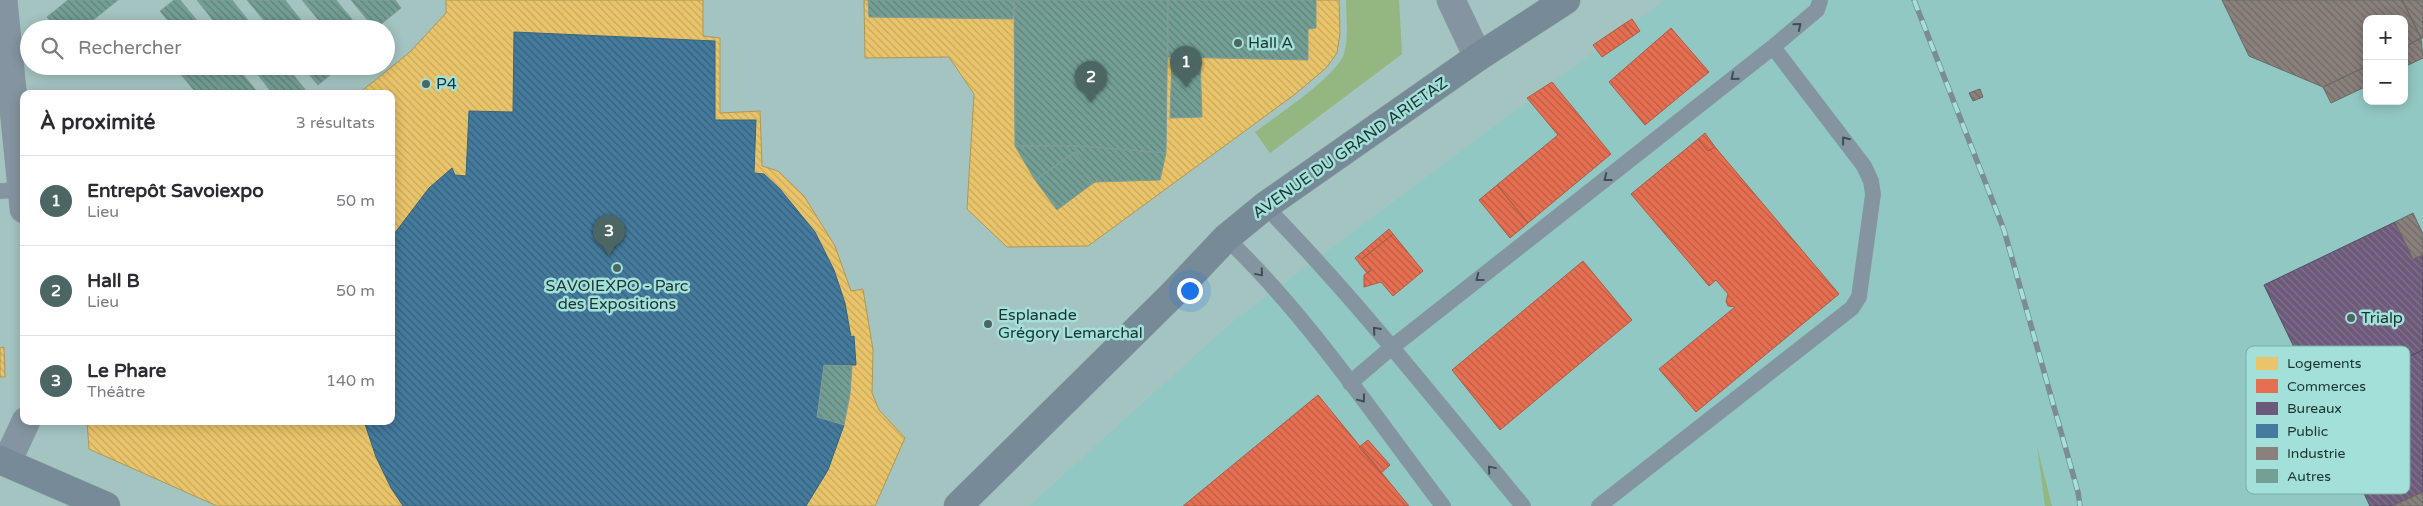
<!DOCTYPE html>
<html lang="fr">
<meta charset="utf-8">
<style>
body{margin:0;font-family:"Varela Round",sans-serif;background:#f7f7f7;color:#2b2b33}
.controls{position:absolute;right:15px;top:15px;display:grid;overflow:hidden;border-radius:10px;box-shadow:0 2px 12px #0003}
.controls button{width:45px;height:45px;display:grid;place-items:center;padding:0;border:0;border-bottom:1px solid #e1e1e2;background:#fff;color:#2b2b33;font:25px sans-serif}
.you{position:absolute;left:1189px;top:290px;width:18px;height:18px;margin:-12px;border:4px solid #fff;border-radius:50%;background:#1a73e8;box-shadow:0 0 0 8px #1a73e833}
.badge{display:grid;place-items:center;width:32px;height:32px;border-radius:50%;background:#4c6664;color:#fff;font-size:16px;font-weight:700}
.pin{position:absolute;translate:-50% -41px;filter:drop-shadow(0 1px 2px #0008)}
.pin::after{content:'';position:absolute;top:26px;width:18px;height:15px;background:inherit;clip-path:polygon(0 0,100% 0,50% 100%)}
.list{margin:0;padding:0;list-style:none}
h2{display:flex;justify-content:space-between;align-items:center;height:65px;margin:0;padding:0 20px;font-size:21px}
h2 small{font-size:16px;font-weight:400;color:#7c7c81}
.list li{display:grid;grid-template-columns:32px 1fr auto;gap:15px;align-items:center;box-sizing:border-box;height:90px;padding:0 20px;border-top:1px solid #e1e1e2}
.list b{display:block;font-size:19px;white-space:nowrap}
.list p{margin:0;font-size:16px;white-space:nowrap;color:#7c7c81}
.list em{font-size:16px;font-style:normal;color:#7c7c81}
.icon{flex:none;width:28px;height:28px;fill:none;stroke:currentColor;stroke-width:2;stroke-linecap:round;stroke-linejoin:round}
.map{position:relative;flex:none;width:2423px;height:506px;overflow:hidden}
.search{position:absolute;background:#fff;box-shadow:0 2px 12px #0003;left:20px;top:20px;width:375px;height:55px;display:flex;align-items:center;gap:12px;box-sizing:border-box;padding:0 18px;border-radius:28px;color:#7c7c81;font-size:19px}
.panel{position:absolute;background:#fff;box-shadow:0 2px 12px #0003;left:20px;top:90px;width:375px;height:335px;border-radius:10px}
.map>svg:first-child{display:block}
.built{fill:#92c8c3;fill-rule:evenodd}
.grass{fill:#94b681}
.homes{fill:url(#homes-back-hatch);stroke:#ac9959}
.shops{fill:url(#shops-back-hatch);stroke:#aa5d48}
.offices{fill:url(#offices-back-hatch);stroke:#554e64}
.public{fill:url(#public-back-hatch);stroke:#39667d}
.industry{fill:url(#industry-back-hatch);stroke:#696a66}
.building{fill:url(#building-back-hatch);stroke:#829b96}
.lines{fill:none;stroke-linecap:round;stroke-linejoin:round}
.lane-casing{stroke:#88a29f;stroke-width:16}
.street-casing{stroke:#88a29f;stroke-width:29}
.secondary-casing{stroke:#88a29f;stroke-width:29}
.lane{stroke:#8494a0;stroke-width:15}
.street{stroke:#8494a0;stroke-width:28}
.secondary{stroke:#768a97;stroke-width:28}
.rail-casing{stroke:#7b8d93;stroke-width:5.5}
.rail{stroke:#a2e0d9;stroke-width:4;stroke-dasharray:11;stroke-linecap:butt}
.oneway{stroke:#3b5153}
.poi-dot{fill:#4c6664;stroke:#a2e0d9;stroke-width:2}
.labels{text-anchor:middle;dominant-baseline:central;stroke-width:5;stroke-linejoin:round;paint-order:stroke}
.poi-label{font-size:16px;fill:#1c3432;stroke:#a2e0d9;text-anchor:start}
.street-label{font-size:16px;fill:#1c3432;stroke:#a2e0d9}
.key{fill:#a2e0d9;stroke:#7aaca7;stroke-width:1}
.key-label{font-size:14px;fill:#1c3432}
</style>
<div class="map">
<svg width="2423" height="506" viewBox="0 0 2423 506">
<defs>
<pattern id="homes-back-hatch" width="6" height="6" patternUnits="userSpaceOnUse" patternTransform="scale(1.25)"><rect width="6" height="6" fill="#e9c46a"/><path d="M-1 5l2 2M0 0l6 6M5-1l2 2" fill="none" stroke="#c7a95c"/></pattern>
<pattern id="shops-back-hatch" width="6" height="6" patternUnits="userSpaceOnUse" patternTransform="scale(1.25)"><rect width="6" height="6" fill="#e76f51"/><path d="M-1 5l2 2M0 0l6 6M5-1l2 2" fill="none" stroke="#ba5c44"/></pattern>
<pattern id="offices-back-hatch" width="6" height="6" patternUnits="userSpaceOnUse" patternTransform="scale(1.25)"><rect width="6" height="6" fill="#6d597a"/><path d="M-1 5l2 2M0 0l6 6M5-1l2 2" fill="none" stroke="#80738c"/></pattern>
<pattern id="public-back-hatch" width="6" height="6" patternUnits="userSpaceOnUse" patternTransform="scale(1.25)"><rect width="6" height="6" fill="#457b9d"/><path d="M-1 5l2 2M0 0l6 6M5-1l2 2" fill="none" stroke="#36607a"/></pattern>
<pattern id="industry-back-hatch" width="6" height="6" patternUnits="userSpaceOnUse" patternTransform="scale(1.25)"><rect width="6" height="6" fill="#8a817c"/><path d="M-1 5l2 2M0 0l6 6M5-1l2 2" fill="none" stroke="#706a66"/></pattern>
<pattern id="building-back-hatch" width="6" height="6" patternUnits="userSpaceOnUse" patternTransform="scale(1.25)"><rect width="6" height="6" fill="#749f95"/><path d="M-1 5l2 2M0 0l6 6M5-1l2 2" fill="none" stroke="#5e827a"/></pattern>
</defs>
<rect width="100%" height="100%" fill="#a4c4c1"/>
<path class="built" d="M1664,0H2423V506H1029L1232,322ZM2367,19H2404V101H2367Z"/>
<path class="grass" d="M1346,0H1399L1402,54L1270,153L1255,132C1276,116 1336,77 1344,54C1349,37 1346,17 1346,0Z
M2037,446L2052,506H2045Z"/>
<path class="homes" d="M446,0H703V36L720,38V113L760,111L762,166L778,171L804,196L835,246L851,291L863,289L873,350L872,393L879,410L905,438L875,506H217L89,449L87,421H391V94H358L410,52L446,13Z
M864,0H1339L1340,33L1337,53L1326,68L1294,95L1088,246L1007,247L967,209L974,94L949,57L865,58Z
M4,347L5,377H0V348Z"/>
<path class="shops" d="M1632,19L1640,31L1633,36L1624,24Z
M1624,24L1633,36L1602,57L1593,45Z
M1671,28L1709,72L1645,125L1609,82Z
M1552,82L1611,154L1528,223L1497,185L1558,135L1527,98Z
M1705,133L1715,147L1708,151L1698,139Z
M1698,139L1708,151L1715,147L1839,294L1696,412L1659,369L1735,307L1728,306L1726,301L1728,294L1716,280L1709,286L1631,194Z
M1497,185L1528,223L1510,238L1479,200Z
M1389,229L1393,234L1362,259L1371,270L1367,273L1355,258Z
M1393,234L1423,271L1393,296L1381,282L1364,287V275L1371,270L1362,259Z
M1583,261L1632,320L1500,430L1452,370Z
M1318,395L1409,506H1183Z
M1368,440L1390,465L1381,473L1359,447Z"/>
<path class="offices" d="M2395,222L2413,259L2423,255V350L2319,399L2264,285Z
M2423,350V492L2392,506H2370L2319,399Z"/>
<path class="public" d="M514,32L715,41V120H756L754,173L764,174L780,189L815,232L834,270L845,303L851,337L854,336L856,365H824L817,417L844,425L828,470L806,506H403L391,488L376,457L364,421H391V415L394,414L391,396V238L429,188L452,168L455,175L466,176L469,111L513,112Z"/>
<path class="industry" d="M2222,0H2402L2421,38L2404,47V19H2367V66L2323,87L2249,56Z
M2402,0H2423V38H2421Z
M2421,38L2423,58L2404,67V47Z
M2367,66V86L2331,103L2323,87Z
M1980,89L1983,97L1973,101L1969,93Z
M2413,213L2423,234V255L2413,259L2395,222Z
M2423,492V506H2392Z"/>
<path class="building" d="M68,0H118L82,29H57L47,17Z
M174,0H180L204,29H175L160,11Z
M197,0H232L255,29H220Z
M247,0H285L308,29H271Z
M302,0H336L360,29H326Z
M351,0H395L401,8L375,29Z
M868,0H1014L1013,19L869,17Z
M1014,0H1168L1166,153L1080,146H1015Z
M1168,0H1316V28L1308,29V60L1168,57Z
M1172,57L1200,58L1202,117L1170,118Z
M174,66H206L228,94H197Z
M206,66H236L259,94H228Z
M251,66H286L308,93L273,94Z
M302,66H340V67L318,85Z
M1015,146H1080L1166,153L1160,180L1095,182L1097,181L1075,152L1035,180Z
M1075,152L1097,181L1092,184L1070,156Z
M1070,156L1092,184L1057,210L1035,180Z
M824,365L852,366L850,394L844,425L817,417Z"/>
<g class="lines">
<defs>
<path id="lane" d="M0,191L21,190
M1265,206C1357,300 1439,405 1523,506
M1226,238C1307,315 1375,417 1443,506
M1350,383L1391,348L1773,47L1817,10L1820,1
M1599,506L1852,308L1859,297L1873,194L1871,181L1864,166L1773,47"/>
<path id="street" d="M3,0L24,209
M1451,0L1478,57
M7,462L26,421"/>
<path id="secondary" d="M0,460L106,506
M958,506L1173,294L1226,238L1265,206L1478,57L1566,0"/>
</defs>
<use href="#lane" class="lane-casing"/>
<use href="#street" class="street-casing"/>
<use href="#secondary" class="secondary-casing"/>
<use href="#lane" class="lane"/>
<use href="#street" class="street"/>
<use href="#secondary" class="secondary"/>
<defs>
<path id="rail" d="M1914,0L2004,230L2078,492L2080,506"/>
</defs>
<use href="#rail" class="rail-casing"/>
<use href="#rail" class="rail"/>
</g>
<defs><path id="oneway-chevron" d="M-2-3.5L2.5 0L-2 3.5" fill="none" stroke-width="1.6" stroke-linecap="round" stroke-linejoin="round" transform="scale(1.25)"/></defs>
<g class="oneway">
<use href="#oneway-chevron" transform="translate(1798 26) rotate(-39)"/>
<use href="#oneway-chevron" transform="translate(1734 77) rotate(141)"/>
<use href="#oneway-chevron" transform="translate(1845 140) rotate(-128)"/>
<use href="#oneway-chevron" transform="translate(1607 178) rotate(142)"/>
<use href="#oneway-chevron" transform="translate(1260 273) rotate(50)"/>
<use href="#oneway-chevron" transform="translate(1479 278) rotate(142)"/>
<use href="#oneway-chevron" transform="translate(1376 330) rotate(-131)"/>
<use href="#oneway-chevron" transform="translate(1362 399) rotate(53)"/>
<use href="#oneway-chevron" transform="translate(1491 469) rotate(-130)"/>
</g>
<g class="poi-dot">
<circle cx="1238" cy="43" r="5"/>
<circle cx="426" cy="84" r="5"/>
<circle cx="617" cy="268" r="5"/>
<circle cx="2351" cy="318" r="5"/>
<circle cx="988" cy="324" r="5"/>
</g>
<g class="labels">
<g class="poi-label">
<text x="1248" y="43">Hall A</text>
<text x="436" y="84">P4</text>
<text x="617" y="286" text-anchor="middle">SAVOIEXPO - Parc<tspan x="617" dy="18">des Expositions</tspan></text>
<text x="998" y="315">Esplanade<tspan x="998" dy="18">Grégory Lemarchal</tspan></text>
<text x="2361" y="318">Trialp</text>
</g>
<g class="street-label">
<text transform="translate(1350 148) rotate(-35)">AVENUE DU GRAND ARIETAZ</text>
</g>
</g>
<rect x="2246" y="346" width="164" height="148" rx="8" class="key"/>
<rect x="2256" y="357" width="22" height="13" fill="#e9c46a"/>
<rect x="2256" y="379" width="22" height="14" fill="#e76f51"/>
<rect x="2256" y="402" width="22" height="13" fill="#6d597a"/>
<rect x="2256" y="424" width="22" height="14" fill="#457b9d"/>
<rect x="2256" y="447" width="22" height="13" fill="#8a817c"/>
<rect x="2256" y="469" width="22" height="14" fill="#749f95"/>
<g class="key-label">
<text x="2287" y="368">Logements</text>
<text x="2287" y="391">Commerces</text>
<text x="2287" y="413">Bureaux</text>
<text x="2287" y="436">Public</text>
<text x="2287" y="458">Industrie</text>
<text x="2287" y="481">Autres</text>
</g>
</svg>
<div class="controls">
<button>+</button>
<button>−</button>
</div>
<div class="you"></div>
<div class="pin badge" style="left:1186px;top:87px">1</div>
<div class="pin badge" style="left:1091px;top:102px">2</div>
<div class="pin badge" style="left:609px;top:256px">3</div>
<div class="search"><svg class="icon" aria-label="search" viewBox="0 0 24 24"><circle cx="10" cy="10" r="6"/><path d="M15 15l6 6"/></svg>Rechercher</div>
<section class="panel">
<h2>À proximité<small>3 résultats</small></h2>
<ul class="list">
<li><span class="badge">1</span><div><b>Entrepôt Savoiexpo</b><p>Lieu</p></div><em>50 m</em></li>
<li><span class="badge">2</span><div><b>Hall B</b><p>Lieu</p></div><em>50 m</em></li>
<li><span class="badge">3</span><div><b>Le Phare</b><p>Théâtre</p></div><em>140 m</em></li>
</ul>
</section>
</div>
